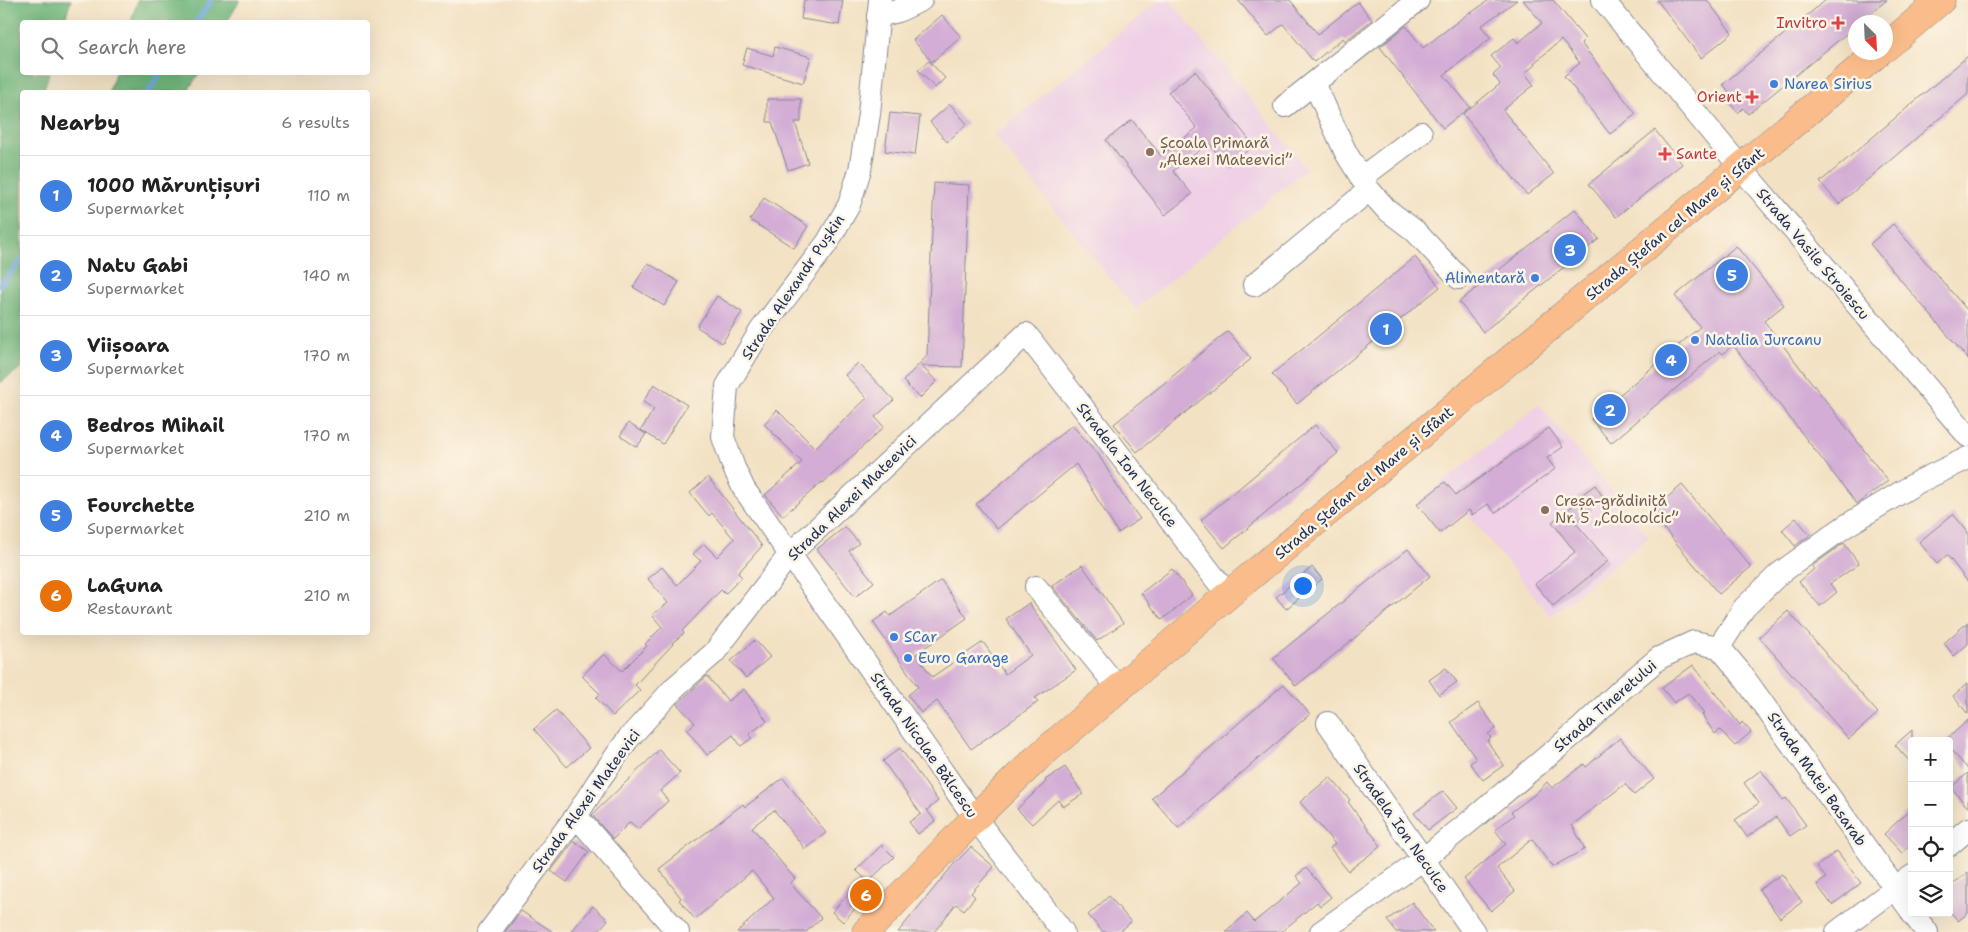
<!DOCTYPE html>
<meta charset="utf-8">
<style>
body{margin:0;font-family:"Shantell Sans",sans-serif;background:#f2f2f2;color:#222}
.controls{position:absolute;right:15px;bottom:15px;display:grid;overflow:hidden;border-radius:5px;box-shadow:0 5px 20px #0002}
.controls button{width:45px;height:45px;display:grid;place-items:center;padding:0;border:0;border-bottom:1px solid #e0e0e0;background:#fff;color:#222;font:25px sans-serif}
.compass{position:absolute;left:1848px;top:15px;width:45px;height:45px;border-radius:50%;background:#fff;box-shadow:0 5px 20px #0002;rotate:156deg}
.you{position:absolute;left:1302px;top:585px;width:18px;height:18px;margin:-12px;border:4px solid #fff;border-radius:50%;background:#1a73e8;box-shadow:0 0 0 8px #1a73e833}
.badge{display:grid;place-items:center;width:32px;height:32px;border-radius:50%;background:#1f6fb2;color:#fff;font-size:16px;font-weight:700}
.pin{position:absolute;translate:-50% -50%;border:2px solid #fff;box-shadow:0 1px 5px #0006}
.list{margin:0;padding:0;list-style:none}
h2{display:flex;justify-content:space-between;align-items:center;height:65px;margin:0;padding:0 20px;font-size:21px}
h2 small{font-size:16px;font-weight:400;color:#767676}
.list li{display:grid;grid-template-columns:32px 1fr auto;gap:15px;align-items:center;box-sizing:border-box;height:80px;padding:0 20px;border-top:1px solid #e0e0e0}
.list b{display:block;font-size:19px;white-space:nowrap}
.list p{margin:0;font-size:16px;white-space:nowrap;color:#767676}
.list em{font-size:16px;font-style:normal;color:#767676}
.icon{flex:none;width:28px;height:28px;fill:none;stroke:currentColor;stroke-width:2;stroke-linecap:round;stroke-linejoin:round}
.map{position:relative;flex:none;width:1968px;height:932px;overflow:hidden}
.search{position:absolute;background:#fff;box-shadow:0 5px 20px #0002;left:20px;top:20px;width:350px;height:55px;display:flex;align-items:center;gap:12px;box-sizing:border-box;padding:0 18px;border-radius:5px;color:#767676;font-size:19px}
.panel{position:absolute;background:#fff;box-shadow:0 5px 20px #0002;left:20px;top:90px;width:350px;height:545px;border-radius:5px}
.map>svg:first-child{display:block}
.built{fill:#efd0e6}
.forest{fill:#71b67b;stroke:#46726c}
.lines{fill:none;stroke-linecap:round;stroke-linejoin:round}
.stream{stroke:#72aae1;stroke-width:5}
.building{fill:#d3add5}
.minor-casing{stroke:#878890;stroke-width:24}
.major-casing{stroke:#878890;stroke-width:29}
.minor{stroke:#fff;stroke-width:22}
.major{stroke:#f9bc8a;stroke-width:28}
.health-dot{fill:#e0444e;stroke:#fcf5e5;stroke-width:2}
.shop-dot{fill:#3f7fe0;stroke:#fcf5e5;stroke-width:2}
.education-dot{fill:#8d6e63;stroke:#fcf5e5;stroke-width:2}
.labels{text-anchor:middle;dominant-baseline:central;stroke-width:5;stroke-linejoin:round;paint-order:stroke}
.health-label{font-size:15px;fill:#be3a42;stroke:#fcf5e5;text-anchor:end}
.shop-label{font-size:15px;fill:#366cbe;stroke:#fcf5e5;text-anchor:start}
.education-label{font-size:15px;fill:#785e54;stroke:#fcf5e5;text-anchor:start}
.street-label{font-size:15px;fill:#1b2f5e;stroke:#fcf5e5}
</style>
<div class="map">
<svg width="1968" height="932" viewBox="0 0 1968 932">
<rect width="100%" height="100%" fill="#fcf5e5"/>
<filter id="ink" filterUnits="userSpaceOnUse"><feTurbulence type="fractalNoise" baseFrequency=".02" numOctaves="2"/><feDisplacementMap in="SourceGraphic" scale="10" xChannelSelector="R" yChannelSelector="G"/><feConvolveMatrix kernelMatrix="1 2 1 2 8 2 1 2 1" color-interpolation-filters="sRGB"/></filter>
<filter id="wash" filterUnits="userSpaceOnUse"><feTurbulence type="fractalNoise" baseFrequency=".0096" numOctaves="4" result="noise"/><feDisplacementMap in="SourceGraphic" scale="20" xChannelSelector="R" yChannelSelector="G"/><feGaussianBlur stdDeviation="1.12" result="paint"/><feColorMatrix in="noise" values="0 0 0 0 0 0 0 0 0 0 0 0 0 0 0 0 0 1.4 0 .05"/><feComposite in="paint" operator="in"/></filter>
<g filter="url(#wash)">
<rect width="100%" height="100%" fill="#f3e1c3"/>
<path class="built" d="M1160,0H1170L1307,169L1135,309L994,135Z
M1539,404L1649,537L1551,616L1442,483Z"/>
<path class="forest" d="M0,0H71L64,22H22V72L49,73L43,92H22V367L0,383Z
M138,0H240L227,22H131Z
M115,73V72L199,73L187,92H109Z"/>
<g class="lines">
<path class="stream" d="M196,22L212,0
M148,92L162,72
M0,285L22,260"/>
</g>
<g id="blocks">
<path class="building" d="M804,0H843L839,25L801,19Z
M1238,0H1290L1318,34L1358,2L1372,20L1345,41L1343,38L1314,62L1283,24L1268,36Z
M1489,0H1517L1481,26L1491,38L1444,75L1470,107L1443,128L1380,47L1406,26L1423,48L1470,12L1471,13Z
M1523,0H1553L1585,39L1581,43L1636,114L1610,134L1564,76L1580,63L1561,40L1534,63L1535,65L1525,73L1534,85L1503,110L1554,174L1527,195L1463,114L1500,84L1493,75L1501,68L1491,56L1514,38L1518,43L1542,23Z
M1657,0H1707L1732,33L1701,58Z
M1826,0H1887L1860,22H1856V26L1748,114L1743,108L1738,113L1724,96L1729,92L1723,84Z
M942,15L961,37L932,62L913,40Z
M775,47L811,57L803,83L742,65L747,48L773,56Z
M1968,56V94L1839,204L1820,182Z
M929,61L945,78L935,88L918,70Z
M1195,71L1254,146L1227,166L1209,143L1173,171L1192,194L1165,215L1106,140L1132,120L1161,156L1197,128L1168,92Z
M767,99H801V122H795L808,163L788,170L772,122H767Z
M950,104L967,124L947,142L930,122Z
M890,113L920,116L915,155L885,151Z
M1655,130L1682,164L1616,217L1589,184Z
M934,183L969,185L962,367L921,366L937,381L920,398L903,381L927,356Z
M764,198L808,226L794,248L750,220Z
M1575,209L1599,239L1483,332L1459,302Z
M1893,224L1968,311V359L1870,244Z
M1736,246L1784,305L1764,321L1888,481L1857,504L1733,345L1723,354L1720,351L1611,443L1591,419L1700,327L1675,296Z
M1415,257L1440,287L1297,404L1272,374Z
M648,263L679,282L664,306L633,287Z
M717,296L742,312L722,343L697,327Z
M1228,331L1251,359L1137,452L1114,424Z
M858,363L894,400L875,417L884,427L823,483L822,482L783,516L765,495L802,462L764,424L777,410L815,448L867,398L845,375Z
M654,384L687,405L663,444L641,430L654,409L643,402Z
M628,423L646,434L637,447L620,436Z
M1072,425L1098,454L1122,494L1140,519L1118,533L1076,464L997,529L976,504Z
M1315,425L1338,453L1224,548L1201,520Z
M1549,428L1563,447L1547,458L1555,469L1495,513L1488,504L1472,515L1469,510L1440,533L1417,504L1445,482L1456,495Z
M708,477L762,546L738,573L742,577L725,594L721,590L682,631L684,633L672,643L673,644L635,685L640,690L613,716L596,698L600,694L582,676L604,654L622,671L647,646L645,644L662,627L652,615L668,603L648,579L662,567L677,585L701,561L693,554L704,544L717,557L734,539L712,513L709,516L690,493Z
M1595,485L1603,497L1589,508L1591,511L1575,522L1608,561L1553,606L1535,584L1575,552L1552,522L1579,501L1577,498Z
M1682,485L1751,567L1719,594L1650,512Z
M1953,514L1968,532V582L1947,555L1937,564L1919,542Z
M1796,518L1810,535L1795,546L1782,530Z
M845,527L859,543L849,551L874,582L855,597L817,549Z
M1844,543L1859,564L1830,584L1837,592L1820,606L1799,582L1814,569L1812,566Z
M1408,549L1430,576L1296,686L1273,658Z
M1082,565L1123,623L1097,641L1052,586Z
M1312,567L1322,579L1286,609L1276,597Z
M1172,569L1192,595L1162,620L1141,593Z
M941,580L967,618L916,654L932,677L983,642L1005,674L1031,655L1006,619L1029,603L1076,670L1035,698L1038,702L971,749L937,701L921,713L908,695L918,687L873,622L887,612L890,616Z
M1788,611L1878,713L1849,739L1759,637Z
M1968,622V644L1954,656L1944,643Z
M755,640L770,657L746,678L731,661Z
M1693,665L1740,725L1742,722L1751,732L1735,746L1720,730L1715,734L1702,715L1704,713L1688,693L1674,703L1662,688Z
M1446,668L1457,682L1439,695L1429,680Z
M707,676L728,701L744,689L767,721L749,734L752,738L741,746L733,735L707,755L687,730L695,723L677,704Z
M1968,683V714L1953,696Z
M1284,684L1310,714L1178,828L1152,798Z
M1478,703L1496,728L1488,734L1491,738L1487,741L1504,765L1483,780L1470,763L1476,759L1451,722Z
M556,710L589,748L567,767L534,729Z
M1968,720V769L1949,748V741H1945Z
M1912,730V764L1895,745Z
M1620,738L1654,779L1634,795L1625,784L1572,825L1585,849L1552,867L1532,839L1497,868L1515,891L1491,911L1464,879L1506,844L1495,830L1514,815L1511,812L1534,795L1547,782L1552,788L1584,764L1586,767Z
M900,748L938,801L927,810L935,821L918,834L909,822L921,814L883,761Z
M659,750L680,773L660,791L668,801L638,829L630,822L613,839L592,815Z
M1065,767L1083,794L1063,807L1058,800L1032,824L1017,809L1046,782L1045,780Z
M1761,770L1783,800L1786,798L1806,825L1790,836L1776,817L1747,837L1735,820L1759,803L1744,783Z
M1968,773V808L1951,787Z
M1330,777L1350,800L1348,802L1381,846L1348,871L1330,848L1335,844L1300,802Z
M783,778L826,833L805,849L774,810L752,827L795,879L790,883L821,918L806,932H737L774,898L752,871L695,919L679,900L681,898L659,869L743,804L745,807Z
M1443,791L1457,808L1428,830L1414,813Z
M1912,808V844L1902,853L1884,834Z
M574,841L589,852L567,882L551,871Z
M882,845L894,857L868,882L856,870Z
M971,847L994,867L971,893L975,897L964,910L956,904L934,932H898L954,864Z
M1837,851L1861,883L1832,905L1817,885L1826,878L1817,866Z
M1306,868L1331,897L1320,906L1317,902L1281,932H1226L1247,913L1254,922L1302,883L1296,876Z
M1968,872V913L1958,921L1949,910V887Z
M1782,874L1802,902L1780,918L1759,890Z
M860,881L871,891L843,922L832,912Z
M1109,896L1131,922L1119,932H1103L1088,915Z
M1412,902L1434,932H1396L1387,920Z
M593,906L608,920L597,932H571Z
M521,911L553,932H505Z"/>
</g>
</g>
<g filter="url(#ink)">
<use href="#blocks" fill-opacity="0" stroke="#878890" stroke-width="1"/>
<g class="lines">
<defs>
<path id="minor" d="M880,0L869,114L860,170L849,205L827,243L761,330L727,386L723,437L734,468L744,489L975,818L1063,932
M1603,0L1742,169L1968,436
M878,16L898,11L921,0
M1314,83L1346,153L1369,190L1386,209L1415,231L1459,278
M1285,106L1418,0
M1361,178L1421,133
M1254,285L1369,190
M1036,587L1119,689
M1719,647L1740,672L1912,912
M1328,723L1474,932
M576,816L678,932
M1949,845L1968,829
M1912,913L1927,932
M489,932L576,816L599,780L628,739L675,687L714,653L790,554L1026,334L1228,595
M1321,932L1422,860L1474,818L1581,728L1622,689L1659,658L1694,642L1719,647L1744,608L1779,574L1844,527L1918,482L1968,458
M1837,932L1912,876"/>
<path id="major" d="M1886,47L1941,0
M866,932L975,818L1036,759L1228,595L1879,52"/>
</defs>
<use href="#minor" class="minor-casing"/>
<use href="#major" class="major-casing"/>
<use href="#minor" class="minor"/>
<use href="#major" class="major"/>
</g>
</g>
<g class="health-dot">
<path d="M1835.5 15.5h5v5h5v5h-5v5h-5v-5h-5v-5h5z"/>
<path d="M1749.5 89.5h5v5h5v5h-5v5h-5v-5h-5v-5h5z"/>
<path d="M1662.5 146.5h5v5h5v5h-5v5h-5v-5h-5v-5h5z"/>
</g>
<g class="shop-dot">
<circle cx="1774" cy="84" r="5"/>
<circle cx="1535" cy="278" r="5"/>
<circle cx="1695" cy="340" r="5"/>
<circle cx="894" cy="637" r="5"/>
<circle cx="908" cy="658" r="5"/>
</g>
<g class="education-dot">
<circle cx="1150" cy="152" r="5"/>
<circle cx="1545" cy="510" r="5"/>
</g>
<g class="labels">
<g class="health-label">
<text x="1827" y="23">Invitro</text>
<text x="1742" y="97">Orient</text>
<text x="1676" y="154" text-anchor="start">Sante</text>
</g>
<g class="shop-label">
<text x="1784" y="84">Narea Sirius</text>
<text x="1525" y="278" text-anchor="end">Alimentară</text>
<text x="1705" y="340">Natalia Jurcanu</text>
<text x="904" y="637">SCar</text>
<text x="918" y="658">Euro Garage</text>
</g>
<g class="education-label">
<text x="1160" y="143">Școala Primară<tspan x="1160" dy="17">„Alexei Mateevici”</tspan></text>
<text x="1555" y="501">Creșa-grădiniță<tspan x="1555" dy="17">Nr. 5 „Colocolcic”</tspan></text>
</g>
<g class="street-label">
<text transform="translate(1675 224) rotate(-40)">Strada Ștefan cel Mare și Sfânt</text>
<text transform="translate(1813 254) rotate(50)">Strada Vasile Stroiescu</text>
<text transform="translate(793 287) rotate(-56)">Strada Alexandr Pușkin</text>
<text transform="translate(1127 465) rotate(52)">Stradela Ion Neculce</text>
<text transform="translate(1364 483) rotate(-40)">Strada Ștefan cel Mare și Sfânt</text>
<text transform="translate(852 498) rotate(-44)">Strada Alexei Mateevici</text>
<text transform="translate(1605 706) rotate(-41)">Strada Tineretului</text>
<text transform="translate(924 745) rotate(55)">Strada Nicolae Bălcescu</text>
<text transform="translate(1817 779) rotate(55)">Strada Matei Basarab</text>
<text transform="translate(586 801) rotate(-54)">Strada Alexei Mateevici</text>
<text transform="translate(1401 828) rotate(55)">Stradela Ion Neculce</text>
</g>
</g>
</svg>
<div class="controls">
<button>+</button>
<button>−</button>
<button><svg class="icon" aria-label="locate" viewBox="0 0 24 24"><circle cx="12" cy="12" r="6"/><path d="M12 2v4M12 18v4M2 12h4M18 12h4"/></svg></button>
<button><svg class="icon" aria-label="layers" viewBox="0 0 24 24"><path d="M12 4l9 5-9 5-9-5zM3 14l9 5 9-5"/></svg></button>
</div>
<svg class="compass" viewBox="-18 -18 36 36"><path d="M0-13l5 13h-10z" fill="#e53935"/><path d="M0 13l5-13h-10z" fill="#767676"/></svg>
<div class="you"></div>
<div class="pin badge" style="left:1386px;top:329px;background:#3f7fe0">1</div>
<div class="pin badge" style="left:1610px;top:410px;background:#3f7fe0">2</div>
<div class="pin badge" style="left:1570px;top:250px;background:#3f7fe0">3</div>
<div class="pin badge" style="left:1671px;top:360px;background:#3f7fe0">4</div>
<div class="pin badge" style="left:1732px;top:275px;background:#3f7fe0">5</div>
<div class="pin badge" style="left:866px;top:895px;background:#e8710a">6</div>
<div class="search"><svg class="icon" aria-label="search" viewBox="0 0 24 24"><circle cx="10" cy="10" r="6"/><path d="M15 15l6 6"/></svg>Search here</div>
<section class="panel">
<h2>Nearby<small>6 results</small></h2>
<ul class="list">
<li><span class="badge" style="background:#3f7fe0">1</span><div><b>1000 Mărunțișuri</b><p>Supermarket</p></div><em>110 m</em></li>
<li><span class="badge" style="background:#3f7fe0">2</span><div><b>Natu Gabi</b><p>Supermarket</p></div><em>140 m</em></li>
<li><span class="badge" style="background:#3f7fe0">3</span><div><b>Viișoara</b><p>Supermarket</p></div><em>170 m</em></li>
<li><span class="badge" style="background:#3f7fe0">4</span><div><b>Bedros Mihail</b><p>Supermarket</p></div><em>170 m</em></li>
<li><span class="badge" style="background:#3f7fe0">5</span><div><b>Fourchette</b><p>Supermarket</p></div><em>210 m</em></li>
<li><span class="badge" style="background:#e8710a">6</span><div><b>LaGuna</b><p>Restaurant</p></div><em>210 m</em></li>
</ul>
</section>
</div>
